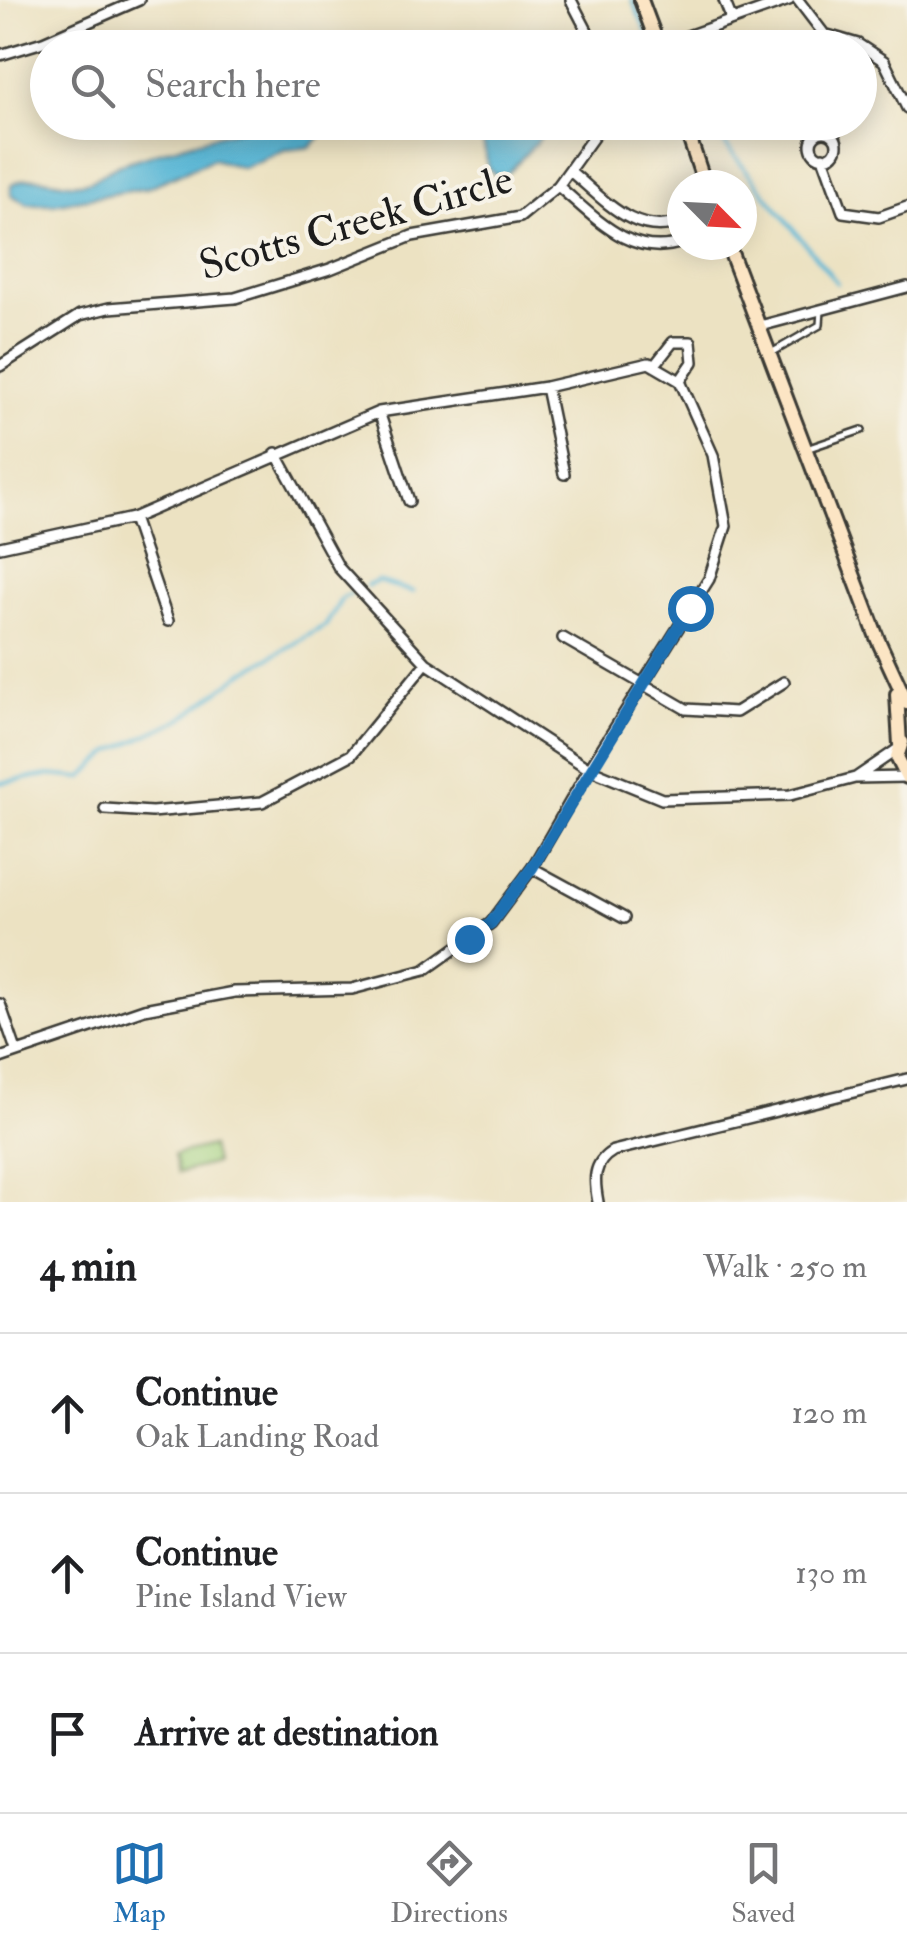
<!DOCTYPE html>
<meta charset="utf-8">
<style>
body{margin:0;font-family:"IM FELL Double Pica",serif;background:#f6f6f6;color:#202124}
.compass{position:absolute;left:667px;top:170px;width:90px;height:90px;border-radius:50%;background:#fff;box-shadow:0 5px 25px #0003;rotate:114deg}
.stop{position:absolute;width:30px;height:30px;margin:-22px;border:8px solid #1f6fb2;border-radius:50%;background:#fff}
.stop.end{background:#1f6fb2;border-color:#fff;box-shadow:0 2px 10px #0008}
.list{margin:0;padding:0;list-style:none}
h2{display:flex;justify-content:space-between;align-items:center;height:130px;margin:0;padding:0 40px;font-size:42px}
h2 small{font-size:32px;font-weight:400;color:#757577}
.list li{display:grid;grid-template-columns:65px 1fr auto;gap:30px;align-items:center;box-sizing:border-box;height:160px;padding:0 40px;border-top:2px solid #e0e0e0}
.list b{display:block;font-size:38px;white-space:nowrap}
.list p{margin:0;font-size:32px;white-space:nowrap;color:#757577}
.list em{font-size:32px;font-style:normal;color:#757577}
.icon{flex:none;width:55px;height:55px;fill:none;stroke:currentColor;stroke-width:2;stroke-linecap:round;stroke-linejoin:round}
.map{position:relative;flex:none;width:907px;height:1202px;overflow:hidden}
.search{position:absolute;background:#fff;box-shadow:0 5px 25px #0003;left:30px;right:30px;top:30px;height:110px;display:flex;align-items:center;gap:25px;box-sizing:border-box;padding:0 35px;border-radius:55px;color:#757577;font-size:38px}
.sheet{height:610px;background:#fff}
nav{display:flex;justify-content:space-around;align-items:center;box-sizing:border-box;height:140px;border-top:2px solid #e0e0e0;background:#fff;font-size:28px;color:#757577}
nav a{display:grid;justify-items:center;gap:5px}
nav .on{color:#1f6fb2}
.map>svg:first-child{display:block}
.green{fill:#a4d280;stroke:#60774e;stroke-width:2.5}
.water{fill:#56b6d5;stroke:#396978;stroke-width:2.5}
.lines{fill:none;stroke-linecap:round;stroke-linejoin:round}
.stream{stroke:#56b6d5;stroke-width:4}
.service-casing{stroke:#3b3a35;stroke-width:10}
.minor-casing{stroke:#3b3a35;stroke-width:14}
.secondary-casing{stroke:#3b3a35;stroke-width:18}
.service{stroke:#fff;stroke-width:5}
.minor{stroke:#fff;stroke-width:9}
.secondary{stroke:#fce5c4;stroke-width:12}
.route{stroke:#1f6fb2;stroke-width:12}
.labels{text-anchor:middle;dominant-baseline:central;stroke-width:8;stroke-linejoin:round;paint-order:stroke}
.street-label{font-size:42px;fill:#1c1c1c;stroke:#f7f3e8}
</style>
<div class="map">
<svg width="907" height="1202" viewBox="0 0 907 1202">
<rect width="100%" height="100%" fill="#f7f3e8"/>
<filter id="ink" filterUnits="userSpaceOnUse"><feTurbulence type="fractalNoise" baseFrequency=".01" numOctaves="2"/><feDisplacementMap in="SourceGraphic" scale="20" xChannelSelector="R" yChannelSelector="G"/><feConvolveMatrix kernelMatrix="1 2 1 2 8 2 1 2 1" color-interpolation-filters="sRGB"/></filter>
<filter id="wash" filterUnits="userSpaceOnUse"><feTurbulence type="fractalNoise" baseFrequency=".0048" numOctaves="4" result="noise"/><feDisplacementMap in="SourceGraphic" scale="40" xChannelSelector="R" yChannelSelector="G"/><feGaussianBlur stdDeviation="2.25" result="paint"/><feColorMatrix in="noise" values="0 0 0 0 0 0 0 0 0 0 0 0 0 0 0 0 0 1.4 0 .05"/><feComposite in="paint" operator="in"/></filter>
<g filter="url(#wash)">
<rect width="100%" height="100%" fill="#ece2c2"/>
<path class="green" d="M211,1146L215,1163L178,1173L174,1155Z"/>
<path class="water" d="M271,122L323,123V133L311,147L284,150L243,168L213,159L147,188L53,204H28L11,195V185C38,169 58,188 86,182C98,180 108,168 120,164C170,148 219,133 271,122Z
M479,123H554L508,173L495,175L488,166Z"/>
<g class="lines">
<path class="stream" d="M632,0L648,35
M707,122L837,283
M367,586L378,581L413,592
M0,783L49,775L82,778L111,752L183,718L240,675L326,625L342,598L351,594"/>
</g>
</g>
<g filter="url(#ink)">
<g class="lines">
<defs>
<path id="service" d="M773,352L820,325L821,310
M809,448L862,430"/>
<path id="minor" d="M571,0L596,48
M724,0L732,20
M798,0L824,34L858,44L884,61L907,108
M659,46L789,0
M0,55L43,42L139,0
M811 145a13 13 0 1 1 26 0a13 13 0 1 1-26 0Z
M823,157L843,212L879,217L907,207
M570,171C604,199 635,239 682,221
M558,186C594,216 631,260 682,242
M760,326L907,287
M0,366L80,315L109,308L235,298L330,269L412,236L520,217L558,186L604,122
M654,366L673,342H691L693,362L680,381
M546,387L564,474
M379,412L409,501
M276,453L339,568L426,663L589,769L662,799L790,795L855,778L907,777
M133,518L168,621
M0,547L133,518L379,412L546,387L649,363L680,381L713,455L726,526L709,579L589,769L532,868L491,923L425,970L352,989L234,992L144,1009L0,1058
M563,638L686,709L736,712L784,682
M857,777L898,749
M105,809L152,812L262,802L351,755L426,663
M532,868L624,918
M0,1004L16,1050
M598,1202C594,1181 592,1163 613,1151L907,1079"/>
<path id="secondary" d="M641,0L659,48
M684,122L705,185
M728,245L878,640L907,703
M897,694L900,745
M902,742L897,757L907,777"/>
</defs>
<use href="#service" class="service-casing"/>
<use href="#minor" class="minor-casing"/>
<use href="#secondary" class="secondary-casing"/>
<use href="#service" class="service"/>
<use href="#minor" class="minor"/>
<use href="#secondary" class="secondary"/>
</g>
</g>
<g class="lines" filter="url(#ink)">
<path class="route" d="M469,939L491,923L532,868L690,608"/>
</g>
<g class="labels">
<g class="street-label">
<text transform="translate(356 223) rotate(-16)">Scotts Creek Circle</text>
</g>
</g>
</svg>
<svg class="compass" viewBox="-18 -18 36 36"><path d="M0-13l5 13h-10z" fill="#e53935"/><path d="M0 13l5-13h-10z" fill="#757577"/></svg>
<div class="stop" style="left:690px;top:608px"></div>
<div class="stop end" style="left:469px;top:939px"></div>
<div class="search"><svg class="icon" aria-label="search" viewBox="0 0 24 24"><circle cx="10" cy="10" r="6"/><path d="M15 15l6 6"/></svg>Search here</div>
</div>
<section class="sheet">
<h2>4 min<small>Walk · 250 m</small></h2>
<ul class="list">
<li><svg class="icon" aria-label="ahead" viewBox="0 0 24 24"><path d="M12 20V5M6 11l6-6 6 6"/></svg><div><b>Continue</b><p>Oak Landing Road</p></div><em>120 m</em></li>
<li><svg class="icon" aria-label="ahead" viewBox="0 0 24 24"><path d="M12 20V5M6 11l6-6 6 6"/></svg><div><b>Continue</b><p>Pine Island View</p></div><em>130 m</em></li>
<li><svg class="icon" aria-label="arrive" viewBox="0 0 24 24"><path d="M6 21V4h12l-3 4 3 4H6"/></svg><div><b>Arrive at destination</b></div></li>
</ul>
</section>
<nav>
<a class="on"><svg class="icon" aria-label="map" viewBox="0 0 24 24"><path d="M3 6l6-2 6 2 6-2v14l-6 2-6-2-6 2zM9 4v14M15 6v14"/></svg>Map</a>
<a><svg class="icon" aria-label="directions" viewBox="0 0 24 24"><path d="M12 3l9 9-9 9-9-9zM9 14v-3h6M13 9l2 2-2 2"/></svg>Directions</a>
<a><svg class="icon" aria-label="saved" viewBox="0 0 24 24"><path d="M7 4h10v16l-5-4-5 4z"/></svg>Saved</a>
</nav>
